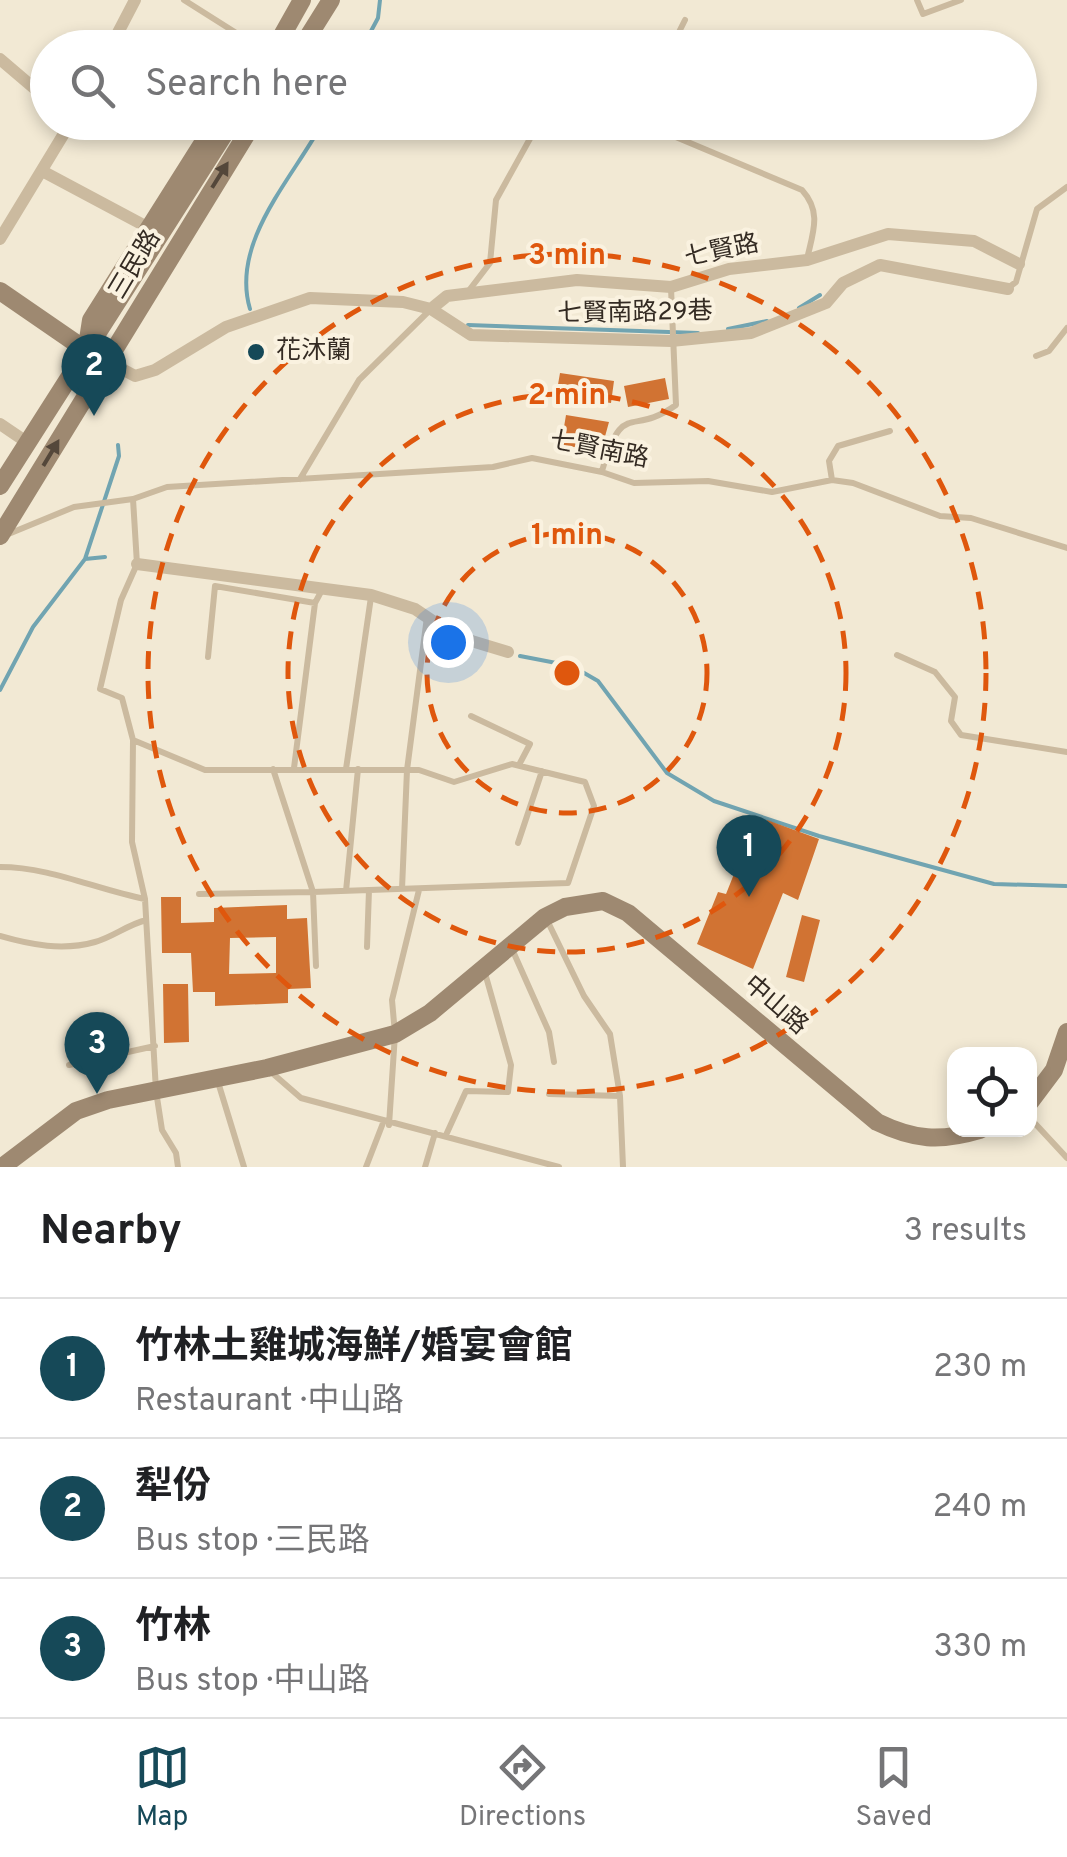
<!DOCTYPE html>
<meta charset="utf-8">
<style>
body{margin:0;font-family:Overpass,"Noto Sans TC",sans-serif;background:#f2f2f2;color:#202124}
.controls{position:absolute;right:30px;bottom:30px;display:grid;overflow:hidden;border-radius:20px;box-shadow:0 5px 15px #0003}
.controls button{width:90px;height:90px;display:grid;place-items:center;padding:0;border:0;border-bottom:2px solid #e0e0e0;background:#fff;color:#202124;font:50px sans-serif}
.you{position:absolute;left:448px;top:642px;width:35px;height:35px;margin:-25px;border:8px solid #fff;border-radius:50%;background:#1a73e8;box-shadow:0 0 0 15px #1a73e833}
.badge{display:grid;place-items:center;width:65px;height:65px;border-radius:50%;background:#164958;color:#fff;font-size:32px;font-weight:700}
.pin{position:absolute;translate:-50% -82px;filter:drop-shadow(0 2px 5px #0008)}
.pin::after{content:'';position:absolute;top:52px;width:35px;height:30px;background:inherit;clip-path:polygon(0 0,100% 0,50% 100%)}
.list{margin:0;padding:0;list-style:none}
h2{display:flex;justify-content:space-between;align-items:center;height:130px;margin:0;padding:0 40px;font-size:42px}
h2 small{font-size:32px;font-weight:400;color:#757577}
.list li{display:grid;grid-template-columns:65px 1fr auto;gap:30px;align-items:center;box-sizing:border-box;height:140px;padding:0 40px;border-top:2px solid #e0e0e0}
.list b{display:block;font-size:38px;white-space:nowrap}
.list p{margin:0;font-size:32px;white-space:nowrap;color:#757577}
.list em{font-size:32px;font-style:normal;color:#757577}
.icon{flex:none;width:55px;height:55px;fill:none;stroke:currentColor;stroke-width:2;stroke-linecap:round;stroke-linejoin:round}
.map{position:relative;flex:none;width:1067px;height:1167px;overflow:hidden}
.search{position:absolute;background:#fff;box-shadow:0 5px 15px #0003;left:30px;right:30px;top:30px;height:110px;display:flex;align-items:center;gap:25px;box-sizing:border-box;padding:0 35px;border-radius:55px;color:#757577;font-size:38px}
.sheet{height:550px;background:#fff}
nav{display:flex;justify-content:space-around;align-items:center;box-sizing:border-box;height:140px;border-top:2px solid #e0e0e0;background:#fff;font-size:28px;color:#757577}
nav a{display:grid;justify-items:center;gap:5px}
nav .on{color:#164958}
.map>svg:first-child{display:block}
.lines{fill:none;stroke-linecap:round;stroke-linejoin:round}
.stream{stroke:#71a4b1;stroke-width:4}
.building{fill:#d17333;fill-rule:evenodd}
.lane{stroke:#cbba9f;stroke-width:6}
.street{stroke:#cbba9f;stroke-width:12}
.secondary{stroke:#9e8971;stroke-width:18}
.oneway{fill:#54473a}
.ring{fill:none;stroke:#df570d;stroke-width:5;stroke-dasharray:18 12}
.poi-dot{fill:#164958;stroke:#faf2e0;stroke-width:4}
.labels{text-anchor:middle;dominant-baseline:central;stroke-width:8;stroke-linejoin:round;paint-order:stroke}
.street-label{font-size:25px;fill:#342b23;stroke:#faf2e0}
.poi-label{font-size:25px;fill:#342b23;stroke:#faf2e0;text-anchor:start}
.centre{fill:#df570d;stroke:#faf2e0;stroke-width:5}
.ring-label{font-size:30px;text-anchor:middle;font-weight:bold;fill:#df570d;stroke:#faf2e0;stroke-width:8;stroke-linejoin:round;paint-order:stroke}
</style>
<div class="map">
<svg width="1067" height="1167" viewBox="0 0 1067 1167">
<rect width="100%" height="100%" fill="#f2e9d4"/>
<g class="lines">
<path class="stream" d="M362,48L378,18L380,0
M799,308L820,295
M250,309C230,242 293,178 323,122
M468,325L698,333
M728,329L767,321
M85,559L119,456L118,445
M520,656L572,666L598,681L667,773L714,801L819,836L994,884L1066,886
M0,690L33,627L85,559L105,557"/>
</g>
<path class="building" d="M560,373L614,381L611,403L556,396Z
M665,378L669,399L628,407L624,386Z
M566,415L609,422L601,451L561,445Z
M767,820L819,839L798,900L783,893L753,969L697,944L718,892L726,894L740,859L754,860Z
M161,897H181V923L214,922V908L287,905V919L307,918L311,988L288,989V1003L215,1006V992H193L191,953H162ZM276,937V973L229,974L230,938Z
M802,915L820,920L804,982L786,977Z
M163,984H188L189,1042L164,1043Z"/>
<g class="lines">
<path class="lane" d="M184,0L260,48
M917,0L923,14L961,0
M671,48L685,20
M611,122H660
M664,122L671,135L802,190C822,212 813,232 807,259
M1008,288L1016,282L1037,209L1067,187
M467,293L490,263L496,200L532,135L585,122
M1036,356L1049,351L1067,328
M602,471C623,398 630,438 676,405L671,288
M300,479L359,380L431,309
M832,480L829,461L838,446L890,431
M6,535L74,507L133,499L167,487L493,467L532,458L602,472L634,483L708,481L772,492L832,480L853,483L940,516L971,518L1067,548
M897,655L935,672L955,697L951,721L961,735L1067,752
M208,657L215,586L315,603
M471,716L530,744L519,765
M133,740L122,698L100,689L121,600L137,564L133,499
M294,768L315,603L323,588
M346,769L371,597
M518,843L542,771
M0,867C50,867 95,889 145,899
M402,889L407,770L427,617
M346,891L358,769
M199,894L313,892L273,769
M546,918L584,996L610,1034L620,1096L623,1167
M0,936C31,945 63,951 95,942C113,937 127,925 146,920
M367,947L369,890
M512,949L549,1032L554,1062
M69,1065L155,1046
M271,1072L301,1098L559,1167
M218,1082L244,1167
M549,1094L620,1096
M1030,1118L1067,1158
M389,1125L395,1034L392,1000L419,890
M446,1135L466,1091L508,1092L511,1065L485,973
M178,1167L176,1153L162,1130L156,1091L145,899L132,842L133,740L205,770H419L454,782L512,764L585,782L594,806L568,883L313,892L316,966
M366,1167L383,1123
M425,1167L435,1133"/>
<path class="street" d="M110,48L135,0
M0,59L48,100
M44,172L149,228
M0,239L71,122
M431,309L447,296L577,280L671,287L729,269L807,260L888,234L974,241L1019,264
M107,361L135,376L155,370L226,327L310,298L403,302L431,309L471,335L671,341L751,333L826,303L843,283L880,265L1008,289
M0,424L28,443
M137,564L371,595L415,609L455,636L508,652"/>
<path class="secondary" d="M275,48L302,0
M301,48L331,0
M0,291L93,355
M87,346L91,320L216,122
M0,486L232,122
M0,536L254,122
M1030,1102L1054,1070L1067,1032
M2,1167L76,1111L108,1100L267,1068L395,1034L430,1013L545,917L565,907L603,901L628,913L877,1122C914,1140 940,1142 980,1130"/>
</g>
<defs><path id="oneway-solid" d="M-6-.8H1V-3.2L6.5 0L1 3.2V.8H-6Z" transform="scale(2.5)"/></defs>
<g class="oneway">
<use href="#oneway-solid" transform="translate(220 175) rotate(-58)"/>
<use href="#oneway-solid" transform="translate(51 453) rotate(-59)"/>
</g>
<g class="ring">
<circle cx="567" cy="673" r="140"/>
<circle cx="567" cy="673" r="279"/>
<circle cx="567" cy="673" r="419"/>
</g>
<circle class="poi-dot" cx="256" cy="352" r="10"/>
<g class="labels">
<g class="street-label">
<text transform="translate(722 252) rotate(-12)">七賢路</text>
<text transform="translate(136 265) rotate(-59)">三民路</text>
<text transform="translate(635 314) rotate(-1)">七賢南路29巷</text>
<text transform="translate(599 451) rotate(11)">七賢南路</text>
<text transform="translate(775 1006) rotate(41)">中山路</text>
</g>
<g class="poi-label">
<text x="276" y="352">花沐蘭</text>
</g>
</g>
<circle cx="567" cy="673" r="15" class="centre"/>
<g class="ring-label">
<text x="567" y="264">3 min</text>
<text x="567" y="404">2 min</text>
<text x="567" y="544">1 min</text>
</g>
</svg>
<div class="controls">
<button><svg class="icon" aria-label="locate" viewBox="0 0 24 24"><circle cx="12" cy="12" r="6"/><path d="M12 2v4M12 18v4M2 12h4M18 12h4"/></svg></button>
</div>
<div class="you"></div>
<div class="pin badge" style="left:749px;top:897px">1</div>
<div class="pin badge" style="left:94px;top:416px">2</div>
<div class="pin badge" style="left:97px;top:1094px">3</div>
<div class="search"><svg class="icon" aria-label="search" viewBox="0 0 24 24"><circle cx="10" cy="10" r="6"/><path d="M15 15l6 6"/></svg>Search here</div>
</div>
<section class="sheet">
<h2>Nearby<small>3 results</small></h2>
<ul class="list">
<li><span class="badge">1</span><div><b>竹林土雞城海鮮/婚宴會館</b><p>Restaurant · 中山路</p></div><em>230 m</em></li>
<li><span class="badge">2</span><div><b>犁份</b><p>Bus stop · 三民路</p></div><em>240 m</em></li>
<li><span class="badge">3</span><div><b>竹林</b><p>Bus stop · 中山路</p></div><em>330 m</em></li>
</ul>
</section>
<nav>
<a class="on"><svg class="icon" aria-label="map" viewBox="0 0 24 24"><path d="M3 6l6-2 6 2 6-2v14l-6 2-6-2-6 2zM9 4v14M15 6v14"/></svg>Map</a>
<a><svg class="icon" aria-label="directions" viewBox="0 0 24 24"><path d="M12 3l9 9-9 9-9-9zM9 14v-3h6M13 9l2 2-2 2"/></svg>Directions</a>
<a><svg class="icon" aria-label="saved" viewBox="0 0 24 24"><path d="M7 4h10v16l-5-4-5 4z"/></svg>Saved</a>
</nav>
